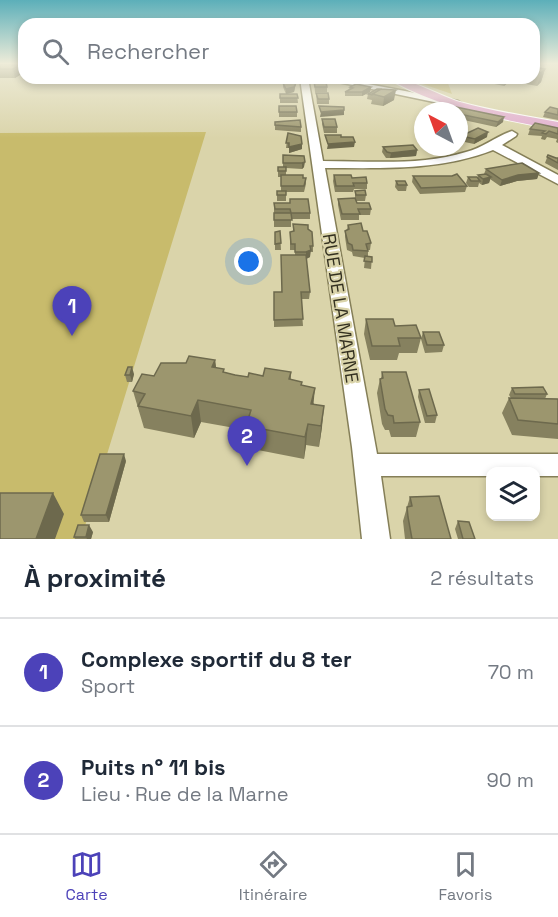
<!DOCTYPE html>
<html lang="fr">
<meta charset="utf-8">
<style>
body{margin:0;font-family:"Space Grotesk",sans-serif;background:#f6f6f7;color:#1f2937}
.controls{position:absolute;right:18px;bottom:18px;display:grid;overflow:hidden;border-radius:12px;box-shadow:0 3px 9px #0003}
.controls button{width:54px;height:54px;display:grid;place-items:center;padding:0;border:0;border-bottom:2px solid #e0e1e3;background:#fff;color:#1f2937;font:30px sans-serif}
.compass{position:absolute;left:414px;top:102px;width:54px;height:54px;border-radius:50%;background:#fff;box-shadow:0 3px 9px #0003;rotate:319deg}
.you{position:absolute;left:249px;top:262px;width:21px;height:21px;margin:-15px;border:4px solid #fff;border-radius:50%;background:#1a73e8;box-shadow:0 0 0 9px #1a73e833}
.badge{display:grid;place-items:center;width:39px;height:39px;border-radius:50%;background:#4c42b9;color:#fff;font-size:20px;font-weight:700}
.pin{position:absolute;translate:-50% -50px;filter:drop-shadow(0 2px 3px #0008)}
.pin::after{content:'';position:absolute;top:32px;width:21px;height:18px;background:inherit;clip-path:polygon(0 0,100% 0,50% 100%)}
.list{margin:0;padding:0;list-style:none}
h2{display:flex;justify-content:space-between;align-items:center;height:78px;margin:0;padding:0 24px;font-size:26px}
h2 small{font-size:20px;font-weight:400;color:#747a83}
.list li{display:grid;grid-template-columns:39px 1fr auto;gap:18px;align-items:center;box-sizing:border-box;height:108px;padding:0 24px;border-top:2px solid #e0e1e3}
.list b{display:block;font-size:22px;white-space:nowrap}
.list p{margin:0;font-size:20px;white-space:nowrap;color:#747a83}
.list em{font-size:20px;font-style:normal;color:#747a83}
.icon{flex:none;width:33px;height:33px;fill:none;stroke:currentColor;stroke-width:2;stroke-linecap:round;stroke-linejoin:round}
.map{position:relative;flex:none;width:558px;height:539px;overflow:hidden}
.search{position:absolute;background:#fff;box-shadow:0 3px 9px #0003;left:18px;right:18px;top:18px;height:66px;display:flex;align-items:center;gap:15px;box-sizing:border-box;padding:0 21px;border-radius:18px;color:#747a83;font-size:22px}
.sheet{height:294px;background:#fff}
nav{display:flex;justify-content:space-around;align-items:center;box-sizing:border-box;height:84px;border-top:2px solid #e0e1e3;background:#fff;font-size:16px;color:#747a83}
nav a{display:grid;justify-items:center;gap:3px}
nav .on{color:#4c42b9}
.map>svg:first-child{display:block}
.green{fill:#c8bb6c}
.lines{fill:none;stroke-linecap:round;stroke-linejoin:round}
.minor-casing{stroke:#857f58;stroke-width:3}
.major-casing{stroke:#fff;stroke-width:2}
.minor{fill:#fff;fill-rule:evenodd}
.major{fill:#e2add1;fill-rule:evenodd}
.wall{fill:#86815f}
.shaded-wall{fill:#6d694d}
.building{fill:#9c966e;stroke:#6d694d;stroke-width:1.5}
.labels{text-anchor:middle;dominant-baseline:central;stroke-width:4.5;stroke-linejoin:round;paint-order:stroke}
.street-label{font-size:18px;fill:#333020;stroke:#dad4aa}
</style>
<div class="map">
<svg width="558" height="539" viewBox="0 0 558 539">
<rect width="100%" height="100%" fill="#dad4aa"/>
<path class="green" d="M405,78H446L452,94Z
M206,132L81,539H0V133Z"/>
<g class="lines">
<defs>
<path id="minor" d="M24,64V68L0,69V65Z
M300,78H308L323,161C370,161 421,166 466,152C483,148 496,136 512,131L517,134L516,136L502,145L558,175V184L493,150C439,171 382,168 325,168L377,454H558V476H536V472H490V476H381L390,539H362L352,447Z
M319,78H336L458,101L463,104L458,107Z"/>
<path id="major" d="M394,78C408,78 443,97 460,102C492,111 525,116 558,122V130C502,119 445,110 394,82Z"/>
</defs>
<use href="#minor" class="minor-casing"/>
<use href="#major" class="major-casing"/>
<use href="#minor" class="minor"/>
<use href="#major" class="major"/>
</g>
<path class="wall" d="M0,64L23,73L15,78H0Z
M534,67L545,69L541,82L537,86L510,81L504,86L490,83V82L475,78H534Z
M314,82L327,87V92H315Z
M283,83H296L294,92L286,94H297L298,103H280V94H286L283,87Z
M350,87H371L370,92L362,96H345V92L349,89Z
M377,89L394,100L383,106L371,104L372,100L367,99L368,94Z
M316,93L329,99V104H317Z
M279,106L297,112V117H279Z
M558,109V120L543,117L545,112Z
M459,111L503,122L496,127L459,119Z
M322,119L337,127V133H324L322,124Z
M275,122L301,127V132L275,130Z
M558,128V143L556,142L557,139L547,137L545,140L541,139L542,136L528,135L530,129Z
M288,133L302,149L289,153V148H286Z
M461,136L487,137L474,144L460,141Z
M383,147L417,150L416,156L390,158H386L382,152Z
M426,147H458V148L433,154L425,149Z
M283,155L304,156V167L302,169L286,168V175L306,178V184L304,192H286V201H277V191H281V177H278V167H283Z
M548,155L556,158H558V170L545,163Z
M486,169L539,173L537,179L517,181L500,186L490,179L489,183L482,185L479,183L478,187H469L466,183L468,177L478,178V175L484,174Z
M334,175L352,178L367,183V189H354L353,192H335L333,181Z
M413,176L467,186L465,192L420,194L412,182Z
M396,181L407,185L406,191H398L395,187Z
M355,191L366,195L365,201H356L357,203L371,209L370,215H359V220H341L338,205V199L355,198Z
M274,203L310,213V219H291V227H274Z
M293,224L313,246V252H310V257L306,259L310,292L309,299H301L303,326L274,327V292H281L295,255V250H290V232L293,231Z
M348,225L363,231L371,243L370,250H368V256L372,257L371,269L364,268L365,258L353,256L352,252L347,250L345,237V231L347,230Z
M280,231L281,250H275V232Z
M366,319L395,326L421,338L417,353H399L397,360H370L364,334Z
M423,332L444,345L442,352L425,353L421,339Z
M215,360L216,368L225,373L248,377L291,372V380L301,386L314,404L322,427L319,447L306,445L304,459L247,448L246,430L201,422L194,438L144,428L133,391L154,376L186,363Z
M382,372L420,422L416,437H391L389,430H385L382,424L377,393L380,379H381Z
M134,374L132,382H127L125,375Z
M512,388L547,394L545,399H558V439L512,435L502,413L509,398H511L509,395Z
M419,390L437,415L435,423H425L418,397Z
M126,461L109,522H84L81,515Z
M410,497L451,539H405L403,521Z
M458,521L475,539H458L455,529Z
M93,532L91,539H75L74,537Z"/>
<path class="shaded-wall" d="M20,65L23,73L15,78L13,69Z
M545,69L541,82L537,86L541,73Z
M506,78H511L510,81L504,86Z
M296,83L294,92L286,94V89Z
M371,87L370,92L362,96V92Z
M396,90L394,100L383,106L384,97Z
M344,110V115L320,117L321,112Z
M504,117L503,122L496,127L498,122Z
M488,132L487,137L474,144L475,139Z
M355,142L354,147L327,149L328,144Z
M302,144V149L289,153V147Z
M440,147H458V148L433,154L434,148Z
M417,150L416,156L390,158L391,153Z
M305,162L304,167L302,169V163Z
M539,173L537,179L517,181L500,186L502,180L518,175Z
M491,177L489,183L482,185L483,179Z
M311,250L310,257L306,259V252Z
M215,360L218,381L212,367Z
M132,367L134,374L132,382L130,375Z
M315,388L313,409L310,425L311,404Z
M198,400L201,422L194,438L191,416Z
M324,406L322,427L319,447L321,426Z
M308,424L306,445L304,459L305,437Z
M124,454L126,461L109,522L106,515Z
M53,493L64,514L55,539H36Z
M89,525L93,532L91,539H87L86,537Z"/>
<path class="building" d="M0,64L20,65L13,69H0Z
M534,67L545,69L541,73L534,72Z
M285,80L294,81L296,83L294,87L286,89L283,83Z
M314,82H326L327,87H315Z
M356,84L371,87L362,92H345L353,88L350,87Z
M377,89H380L372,95L368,94Z
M381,89L396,90L384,97L372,94Z
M316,93H328L329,99H318Z
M280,94H297L298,98H280Z
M279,106H296L297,112H279Z
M319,106L344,107V110L321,112Z
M456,107L504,117L498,122L459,114V111H451Z
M550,107L558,109V115L545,112Z
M322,119H335L337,127H324Z
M300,120L301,127L275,125V122Z
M535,123L558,128V134L549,131L546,134L542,133L545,131L530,129Z
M478,128L488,132L475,139L461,136Z
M288,133L301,136L302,144L289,147V143H286Z
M325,135H341V137H353L355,142L328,144Z
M413,145L417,150L391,153L387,152L383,147Z
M283,155L304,156L305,162L302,163H283Z
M548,155L556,158H558V163L547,157Z
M522,163L539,173L518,175L502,180L486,169Z
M278,167H286V171H278Z
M457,174L467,186L421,188L413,176H452Z
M486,174L491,177L483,179L478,175Z
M281,175H303V178H306L304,186H281Z
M334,175H351L352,178L366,177L367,183H353L354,186H336Z
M468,177H477L480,181H471Z
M396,181H405L407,185H398Z
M365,190L366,195H356L355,191Z
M277,191H286V195H277Z
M355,198L357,203H369L371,209H358L360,214H342L338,199Z
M290,199H308L310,213H291L290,209H275L274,203H290Z
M274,213H291L292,220H274Z
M361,223L363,231H367L371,243L366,244L368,251L353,250L352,245L348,243L345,231L349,229L348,225Z
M293,224L308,225V229L312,232L313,246H310L311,250L306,252H295V244H291L290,232L294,231Z
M280,231L281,243L275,244V232Z
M281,255H306L310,292H301L303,319L274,320V292H282Z
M365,256L372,257V262L364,261Z
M366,319H393L395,326L416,325L421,338H398L400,346H372Z
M423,332H439L444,345H427Z
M189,356L215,360L212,367L224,369L223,372L235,375L248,377L249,373L263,376L265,368L291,372L289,379L302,382L301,385L315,388L311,404L324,406L321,426L308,424L305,437L246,426L251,410L198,400L191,416L138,406L145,394L133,391L142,374L154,376L161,363H186Z
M128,367H132L130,375H125Z
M382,372H406L420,422L394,423L393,416L388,415L385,409L380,379L383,378Z
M543,387L547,394H515L512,388Z
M429,389L437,415L427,416L419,390Z
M509,398L558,399V424L518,420Z
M100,454H124L106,515H81Z
M0,493H53L36,539H0Z
M439,496L451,539H412L408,517L407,507L412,506L410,497Z
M458,521L469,522L475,539H463Z
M78,525H89L86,537H74Z"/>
<linearGradient id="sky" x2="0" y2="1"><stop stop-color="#5cafb9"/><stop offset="0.46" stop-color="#eeecd9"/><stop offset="1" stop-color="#eeecd9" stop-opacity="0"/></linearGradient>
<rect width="558" height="138" fill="url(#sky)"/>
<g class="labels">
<g class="street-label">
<text transform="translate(341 308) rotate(81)">RUE DE LA MARNE</text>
</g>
</g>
</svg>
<div class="controls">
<button><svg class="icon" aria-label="layers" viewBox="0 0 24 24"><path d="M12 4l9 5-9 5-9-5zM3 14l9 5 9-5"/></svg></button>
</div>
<svg class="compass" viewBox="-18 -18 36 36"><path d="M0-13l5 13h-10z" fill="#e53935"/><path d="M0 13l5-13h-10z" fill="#747a83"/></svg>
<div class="you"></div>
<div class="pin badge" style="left:72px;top:336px">1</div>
<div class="pin badge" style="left:247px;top:466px">2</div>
<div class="search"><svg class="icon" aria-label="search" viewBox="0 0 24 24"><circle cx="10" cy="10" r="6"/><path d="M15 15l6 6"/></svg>Rechercher</div>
</div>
<section class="sheet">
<h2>À proximité<small>2 résultats</small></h2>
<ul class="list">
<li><span class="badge">1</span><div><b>Complexe sportif du 8 ter</b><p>Sport</p></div><em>70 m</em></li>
<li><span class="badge">2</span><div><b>Puits n° 11 bis</b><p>Lieu · Rue de la Marne</p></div><em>90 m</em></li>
</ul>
</section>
<nav>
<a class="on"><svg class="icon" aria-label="map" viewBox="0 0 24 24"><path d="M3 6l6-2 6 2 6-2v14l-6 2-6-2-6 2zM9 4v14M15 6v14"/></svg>Carte</a>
<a><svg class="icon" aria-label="directions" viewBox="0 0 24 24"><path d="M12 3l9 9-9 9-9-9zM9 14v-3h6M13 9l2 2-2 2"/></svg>Itinéraire</a>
<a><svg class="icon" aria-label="saved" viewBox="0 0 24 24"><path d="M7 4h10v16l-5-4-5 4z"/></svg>Favoris</a>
</nav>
